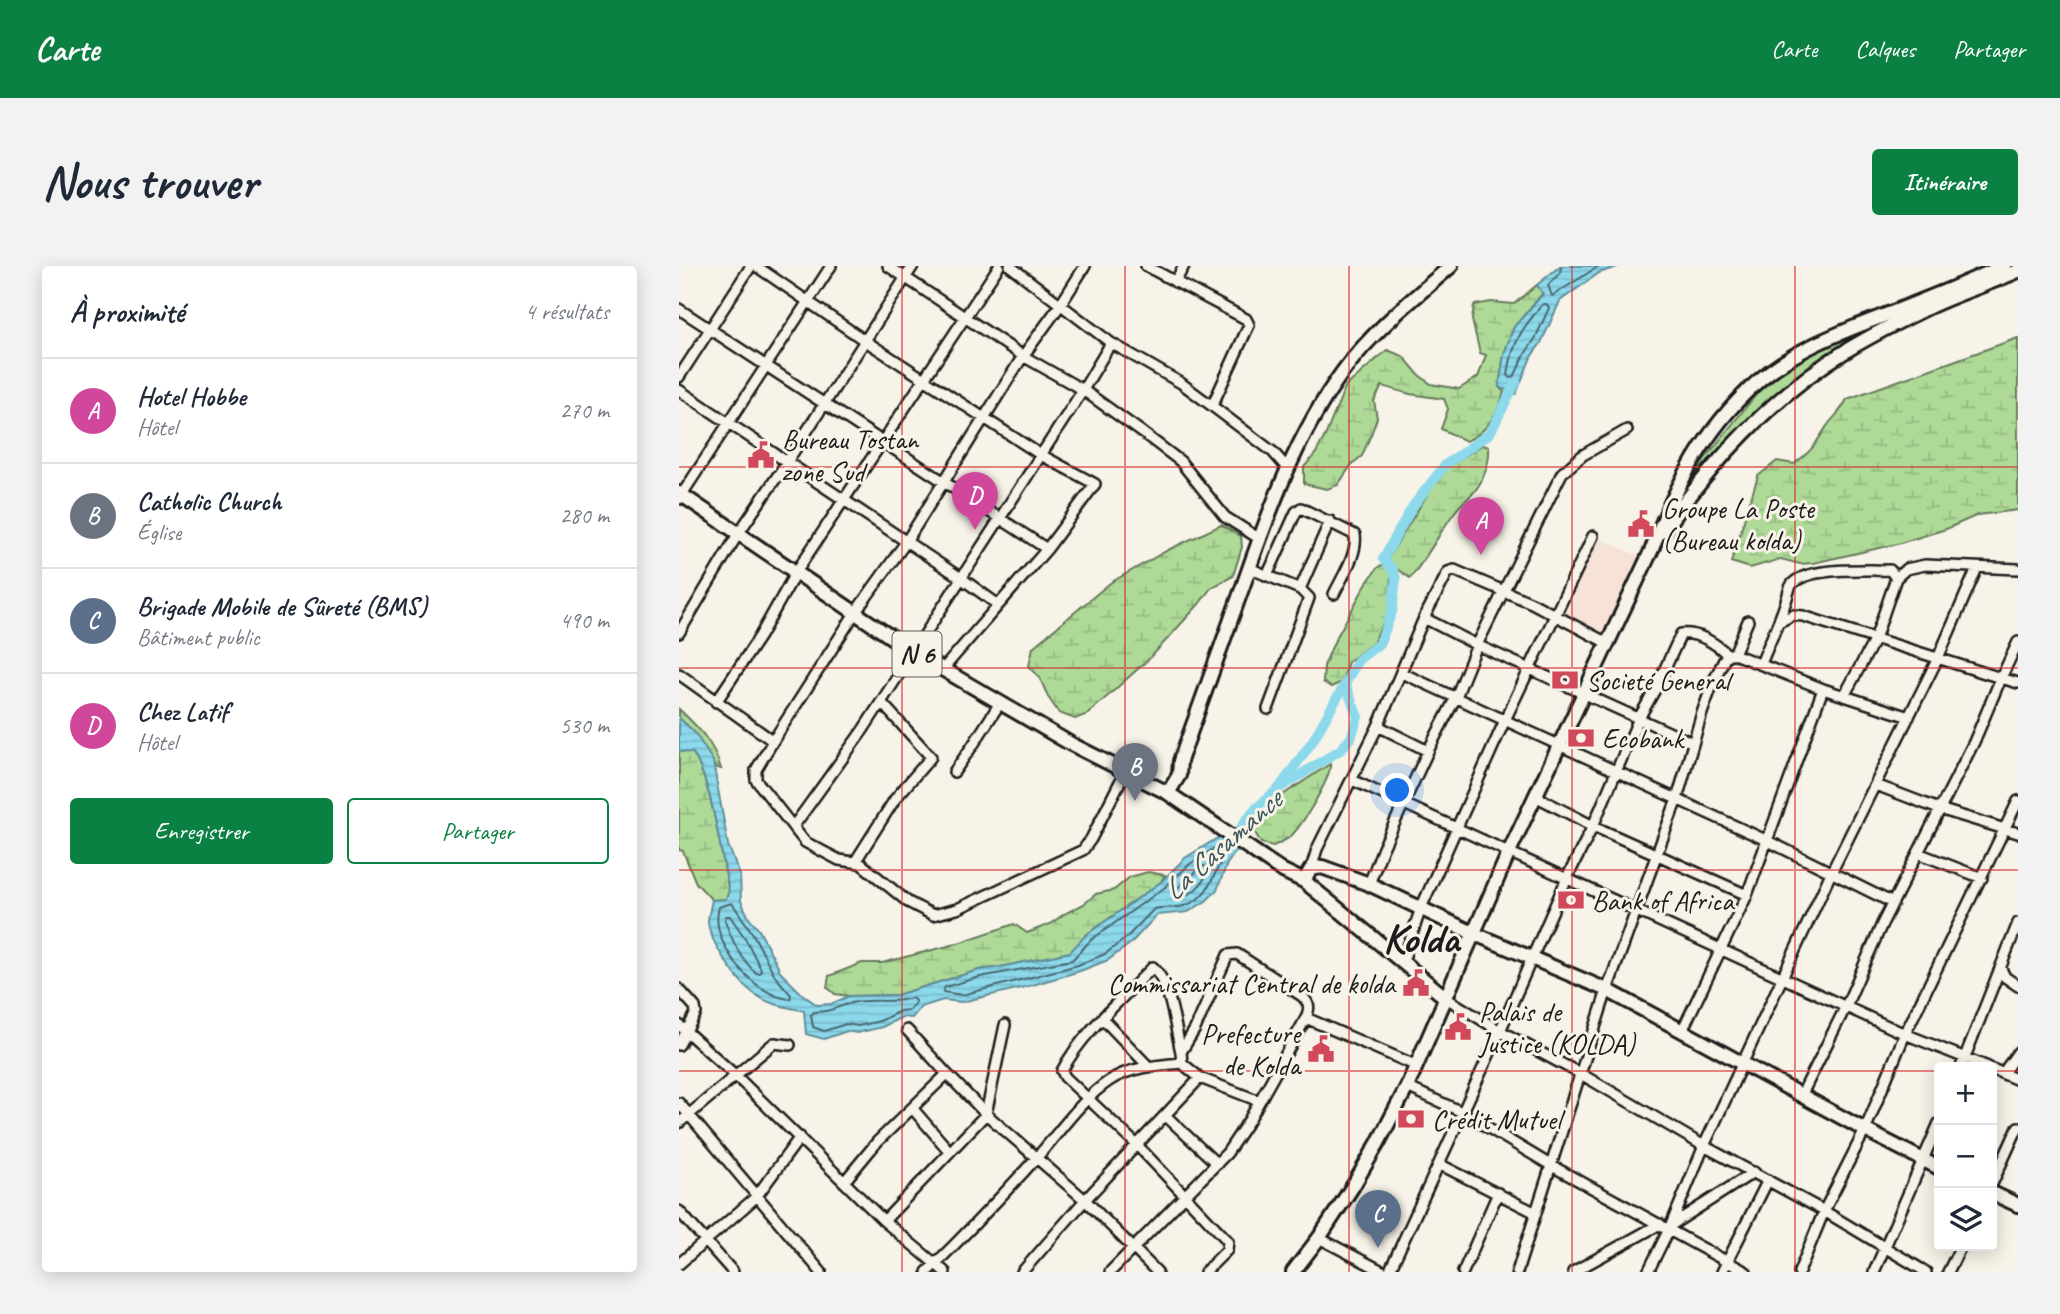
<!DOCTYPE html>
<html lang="fr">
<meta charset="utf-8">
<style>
body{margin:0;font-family:Caveat,sans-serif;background:#f2f2f3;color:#1f2937}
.controls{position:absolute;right:21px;bottom:21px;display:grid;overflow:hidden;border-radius:7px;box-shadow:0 4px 18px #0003}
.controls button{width:63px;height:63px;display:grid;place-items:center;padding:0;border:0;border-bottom:2px solid #e0e1e3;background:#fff;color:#1f2937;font:35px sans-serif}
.you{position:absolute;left:719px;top:525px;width:24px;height:24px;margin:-18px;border:5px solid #fff;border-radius:50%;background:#1a73e8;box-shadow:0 0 0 10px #1a73e833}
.badge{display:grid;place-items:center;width:46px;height:46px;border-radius:50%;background:#0b8043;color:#fff;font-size:23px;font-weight:700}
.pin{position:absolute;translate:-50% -58px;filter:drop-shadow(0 2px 4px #0008)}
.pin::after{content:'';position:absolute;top:37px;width:24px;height:21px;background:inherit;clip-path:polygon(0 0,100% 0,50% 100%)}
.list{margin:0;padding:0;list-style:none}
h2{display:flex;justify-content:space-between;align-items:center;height:91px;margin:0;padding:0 28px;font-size:30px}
h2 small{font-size:23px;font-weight:400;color:#747a83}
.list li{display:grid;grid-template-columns:46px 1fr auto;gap:21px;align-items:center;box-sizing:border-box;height:105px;padding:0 28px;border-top:2px solid #e0e1e3}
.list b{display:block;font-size:26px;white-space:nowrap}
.list p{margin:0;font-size:23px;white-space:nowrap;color:#747a83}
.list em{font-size:23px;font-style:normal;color:#747a83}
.actions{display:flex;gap:14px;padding:21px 28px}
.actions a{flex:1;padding:16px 0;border:2px solid #0b8043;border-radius:7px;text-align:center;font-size:24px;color:#0b8043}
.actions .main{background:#0b8043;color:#fff}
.icon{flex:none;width:38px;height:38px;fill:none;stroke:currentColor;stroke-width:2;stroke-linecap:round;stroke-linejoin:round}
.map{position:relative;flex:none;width:1339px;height:1006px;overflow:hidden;border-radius:7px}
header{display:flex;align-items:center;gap:42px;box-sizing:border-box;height:98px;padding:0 35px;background:#0b8043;color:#fff}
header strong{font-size:33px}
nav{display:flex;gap:38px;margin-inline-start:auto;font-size:24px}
.intro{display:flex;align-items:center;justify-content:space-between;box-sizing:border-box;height:168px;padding:0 42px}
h1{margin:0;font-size:49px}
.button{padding:18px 32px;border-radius:7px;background:#0b8043;color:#fff;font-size:24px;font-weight:700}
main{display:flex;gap:42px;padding:0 42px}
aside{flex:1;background:#fff;border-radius:7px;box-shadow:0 4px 18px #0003}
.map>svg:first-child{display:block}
.built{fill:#f6e2d6}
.wetland{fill:url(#wetland-marsh);stroke:#657a5a;stroke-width:2}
.park{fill:#aed997;stroke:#657a5a;stroke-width:2}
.water{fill:url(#water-rules);stroke:#5f8d99;stroke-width:2}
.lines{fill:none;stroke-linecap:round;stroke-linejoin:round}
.shore{stroke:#49686f;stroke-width:2}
.river{stroke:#8cd9ec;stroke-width:10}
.minor-casing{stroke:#1c1c1c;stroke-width:14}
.major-casing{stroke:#1c1c1c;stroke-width:18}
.minor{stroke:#f7f3e8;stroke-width:9}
.major{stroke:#f7f3e8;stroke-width:12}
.grid{fill:none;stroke:#d62828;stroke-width:2;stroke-opacity:0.55}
.labels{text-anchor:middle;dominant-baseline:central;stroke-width:6;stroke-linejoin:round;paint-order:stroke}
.shield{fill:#f7f3e8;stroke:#5e5c59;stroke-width:2}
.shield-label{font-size:26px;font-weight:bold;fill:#1c1c1c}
.poi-label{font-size:28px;fill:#1c1c1c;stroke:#f7f3e8;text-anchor:start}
.water-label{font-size:30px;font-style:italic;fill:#3e555a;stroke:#f7f3e8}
.town-label{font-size:42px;font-weight:bold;fill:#1c1c1c;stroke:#f7f3e8}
</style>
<header>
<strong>Carte</strong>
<nav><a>Carte</a><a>Calques</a><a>Partager</a></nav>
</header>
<div class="intro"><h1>Nous trouver</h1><a class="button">Itinéraire</a></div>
<main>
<aside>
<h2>À proximité<small>4 résultats</small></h2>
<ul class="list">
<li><span class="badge" style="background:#d1479c">A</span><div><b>Hotel Hobbe</b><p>Hôtel</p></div><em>270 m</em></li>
<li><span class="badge" style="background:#6b7280">B</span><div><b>Catholic Church</b><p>Église</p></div><em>280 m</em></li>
<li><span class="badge" style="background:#5c6f8a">C</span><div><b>Brigade Mobile de Sûreté (BMS)</b><p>Bâtiment public</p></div><em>490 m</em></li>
<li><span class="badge" style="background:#d1479c">D</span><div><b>Chez Latif</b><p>Hôtel</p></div><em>530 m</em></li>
</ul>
<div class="actions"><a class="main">Enregistrer</a><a>Partager</a></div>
</aside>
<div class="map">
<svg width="1339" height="1006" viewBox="0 0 1339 1006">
<defs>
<pattern id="wetland-marsh" width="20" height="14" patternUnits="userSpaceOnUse" patternTransform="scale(1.75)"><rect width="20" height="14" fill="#aed997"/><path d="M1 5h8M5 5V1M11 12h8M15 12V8" fill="none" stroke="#95ba82"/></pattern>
<pattern id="water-rules" width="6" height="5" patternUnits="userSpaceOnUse" patternTransform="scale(1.75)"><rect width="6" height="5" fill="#8cd9ec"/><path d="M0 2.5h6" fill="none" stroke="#78baca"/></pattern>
</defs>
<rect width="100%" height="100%" fill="#f7f3e8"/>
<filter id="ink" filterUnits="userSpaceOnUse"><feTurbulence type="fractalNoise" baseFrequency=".0143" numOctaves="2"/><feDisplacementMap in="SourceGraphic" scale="14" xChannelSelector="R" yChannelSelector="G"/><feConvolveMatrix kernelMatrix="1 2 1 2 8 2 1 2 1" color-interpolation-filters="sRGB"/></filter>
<g filter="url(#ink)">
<path class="built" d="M915,270L964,292L929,369L881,347Z"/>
<path class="wetland" d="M858,19L864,27L835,61L825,88L820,121L825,126C819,147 807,167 787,175L762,163L769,143L765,133L731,128L703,120L695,135L698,152L693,166L683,190L673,198L659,219L648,223L625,218V201L637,187L647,168L666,121L708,84L724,90L740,109L752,118L780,123L799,111L807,89L801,87L793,54L795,39L812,36L835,38Z
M1339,72V244L1299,249L1267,263L1218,278L1134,297L1121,298L1102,293L1071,302L1052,296L1079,210L1098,195L1115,198C1135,183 1135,180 1148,160C1155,150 1163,145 1168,133Z
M803,179L810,180C811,196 805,215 794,227C789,233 783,237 778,243C761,265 749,291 731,312L712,299L709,292L759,211L769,201Z
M542,259L562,270L563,281L554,310L532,322L520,338L472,391L409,448L396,453L380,447L369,431L361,412L350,400L354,381L431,317L489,284Z
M708,298L712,308L711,344L694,377L669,396L663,416L652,421L644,416L645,400L655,376L687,318L699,301Z
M0,443C19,461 35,477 42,503L36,501L16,467L0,452Z
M0,485L14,487C33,518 42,588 50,625L47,633L33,634L17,617L4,585L0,584Z
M651,498C653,511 624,557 614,568C609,574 600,577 594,580L582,577L574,563L593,536Z
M469,606L486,609L482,616L407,669L392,686L322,701L300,704L218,729L170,730L156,728L148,721L150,710L183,697H203L273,679L335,658L348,667L371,658L385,648L405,638L417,628L435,624L451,611Z"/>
<path class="park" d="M1179,66L1085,139L1018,215L1017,209L1025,194L1083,121L1117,94Z"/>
<path class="water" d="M881,0H941L920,7L881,35L862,77L852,91L837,128L820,121L825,88L835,61L864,28L858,19Z
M0,452L16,467L34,495L49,579L61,609L62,635L70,652L80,664L102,707L123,728L138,739L152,738L170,730L218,729L300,704L322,701L391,686L407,669L482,616L506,592L542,570L559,582L548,598L538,624L527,635L509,646L478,649L452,677L429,694L401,705L350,720L283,736L264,734L242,741L233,752L223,751L203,761L178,767L168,765L145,773L127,768L125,745C109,741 91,739 77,729C60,718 31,677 29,656C29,649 32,640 33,634L47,633L50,625C42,588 33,517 14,487L0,485Z"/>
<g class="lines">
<path class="shore" d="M882,0L881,7L869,19L873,30L920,0
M864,38H868L870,42L856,73L846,88L835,111L831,112L829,109C833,77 843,62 864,38Z
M540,579L547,582L548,586C534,605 533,629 508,639C498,643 485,640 475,643L447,672L426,688L399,699L283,729L264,726L266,721L301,711L393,694L412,674L485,622L511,598Z
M524,600L528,601C528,617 511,633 495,630V625Z
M53,637L74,668L96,710L112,729L111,733C76,731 29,676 40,641Z
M51,650L66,672L82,703L81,707H77C62,693 52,673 46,654L47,650Z
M233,732L237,736L230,744L221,745L201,755L179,760L167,758L145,765L134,761L132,749L135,746C153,746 157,741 172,737C193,732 213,738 233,732Z"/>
<path class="river" d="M601,521L633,476L666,418
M551,577L574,545L599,523L661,484L672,472L679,451L666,418L679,394L701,377L713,346L717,313L714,304L704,293L734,240L766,199L811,167L837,116"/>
<defs>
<path id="minor" d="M77,0L185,74L362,189L416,218L368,283L264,403
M209,0L344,90L404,124L464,167L501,195L546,251L581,273
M331,0L432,77L502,117L533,140L594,186L609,203
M406,0L382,38L344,90L227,276L176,347L94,475L77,504V514L126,576L160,594L181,597L229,636L254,649L278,643L404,584L412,573L447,504
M467,0L567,53L570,59L533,140
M496,16L505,0
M0,43L368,283
M0,111L72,0
M0,124L282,312L318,338
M0,233L152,0
M570,302L621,323L630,332L589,443
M588,310L617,246L622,242L676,269C679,288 663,311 655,328
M621,323L651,255
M745,352L798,379L1014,477
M1102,355L1114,349L1124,350L1322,412L1295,476L1203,658L1167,740L1122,830
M0,367L59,268L108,196L234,0
M1339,376L1322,412L1339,417
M1055,388L1144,423L1230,451
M1082,398C1091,375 1101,355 1108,332C1110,326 1110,321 1114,317C1132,300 1187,305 1211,304L1217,312
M723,407L1089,575L1214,637
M0,408L94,475
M1165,430L1196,373L1217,312L1227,303L1246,299L1339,303
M37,436L81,370L117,306L320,0
M699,460L749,485
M275,506L294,479L321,437
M673,514L1226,768L1309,801
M1197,519L1260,543L1339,567
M858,531L914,560L1068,629L1003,765
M114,561L184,464L404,124L432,77
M1239,587L1303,612
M176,596L216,533L252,491L202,436
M632,603L638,583L699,460L745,352L769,306L775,304L782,307L853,337L928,377
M690,618L704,582L749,485L777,431L798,379L883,207L904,189L948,164
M1068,629L1144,423
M724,695L742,642L826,454L914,270
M1322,703L1326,711L1339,720
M0,723L16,741L17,747L0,779
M767,732L821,765L902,808L1025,880L1145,945L1247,1006
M424,753L470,801
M0,759L56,809L205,955L266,1006
M228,764L268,808
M502,786C496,762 492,718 474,701C445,731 401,769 383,805L386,811L458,879L549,975L548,984L526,1006
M1282,801L1339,657
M1313,803L1339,814
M1324,807L1339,786
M728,821L783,846L873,900L1067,1006
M580,835L521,812L503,797L502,786L516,763L549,689L558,688L623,730C631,738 631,742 627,752
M0,837L142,1006
M234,843L271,886
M487,850L538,898
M0,857L95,777L111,779
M760,898L857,947
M165,916L198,876L268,808L307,848L406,934L478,1006
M1313,918L1339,861
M0,945L54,1006
M205,955L307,848L326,759
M994,958L1075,906
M640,972L705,1006
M0,998L77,931L121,871
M248,1006C287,968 324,929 360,889C382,864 403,833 430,815C451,801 479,799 503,797
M343,1006L406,934L521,812
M431,1006L548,887L570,854L627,752L738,800
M710,1006L821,765L888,612L914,560L960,452L977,422L1002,368C1019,366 1036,377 1048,388
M784,1006L819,927
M838,1006L928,724L998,533L1023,447L1035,414L1048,388H1055L1069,355
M894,1006L981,958
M969,1006L992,959L1025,880L1152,607L1259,392L1298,302
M1043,1006L1089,914
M1120,1006L1145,945L1186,864L1226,768L1339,535
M1195,1006L1260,857
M1269,1006L1282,980"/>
<path id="major" d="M0,227L234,386L392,478L489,527L604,605L625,615L767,732
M985,265C1034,195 1095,128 1170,83C1195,68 1223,54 1250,41C1279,27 1310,18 1339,5
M489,527L500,509L501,495C522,437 543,378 564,320C590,245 618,168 665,104C695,64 734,33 772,0
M625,615L632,603L643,601L690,618L796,668L928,724L1186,864L1260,902
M1313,927L1339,939
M614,1006L640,972L674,920L699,877L728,821L830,586L973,283C996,221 1026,163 1076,118C1115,82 1168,64 1217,45C1253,31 1289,16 1325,0"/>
</defs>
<use href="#minor" class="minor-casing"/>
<use href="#major" class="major-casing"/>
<use href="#minor" class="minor"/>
<use href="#major" class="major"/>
</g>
</g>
<path class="grid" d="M223,0V1006M446,0V1006M670,0V1006M893,0V1006M1116,0V1006M0,201H1339M0,402H1339M0,604H1339M0,805H1260M1313,805H1339"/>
<defs>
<symbol id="civic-bare" viewBox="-9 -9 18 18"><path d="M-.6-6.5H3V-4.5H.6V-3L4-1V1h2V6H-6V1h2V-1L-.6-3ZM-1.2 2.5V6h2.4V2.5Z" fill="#d1495b" stroke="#f7f3e8" stroke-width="2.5" paint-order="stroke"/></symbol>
<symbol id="bank-bare" viewBox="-9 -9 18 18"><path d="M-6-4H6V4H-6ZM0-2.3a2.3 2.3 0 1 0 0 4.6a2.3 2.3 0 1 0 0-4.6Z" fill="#d1495b" stroke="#f7f3e8" stroke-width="2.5" paint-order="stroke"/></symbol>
</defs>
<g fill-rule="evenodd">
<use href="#civic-bare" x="63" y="170" width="38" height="38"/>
<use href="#civic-bare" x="943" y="239" width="38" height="38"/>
<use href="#bank-bare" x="867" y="395" width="38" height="38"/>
<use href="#bank-bare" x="883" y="453" width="38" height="38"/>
<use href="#bank-bare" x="873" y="615" width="38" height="38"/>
<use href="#civic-bare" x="718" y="698" width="38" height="38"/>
<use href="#civic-bare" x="760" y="742" width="38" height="38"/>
<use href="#civic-bare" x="623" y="764" width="38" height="38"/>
<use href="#bank-bare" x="713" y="834" width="38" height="38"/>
</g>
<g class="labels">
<rect class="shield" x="213.5" y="365.5" width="49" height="45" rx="5"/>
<g class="shield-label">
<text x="238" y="388">N 6</text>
</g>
<g class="poi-label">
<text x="103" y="173">Bureau Tostan<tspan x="103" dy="32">zone Sud</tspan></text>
<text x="983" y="242">Groupe La Poste<tspan x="983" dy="32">(Bureau kolda)</tspan></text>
<text x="907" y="414">Societé General</text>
<text x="923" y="472">Ecobank</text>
<text x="913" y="634">Bank of Africa</text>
<text x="716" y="717" text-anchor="end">Commissariat Central de kolda</text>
<text x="800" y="745">Palais de<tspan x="800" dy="32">Justice (KOLDA)</tspan></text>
<text x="621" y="767" text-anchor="end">Prefecture<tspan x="621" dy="32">de Kolda</tspan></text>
<text x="753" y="853">Crédit Mutuel</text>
</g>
<g class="water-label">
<text transform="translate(543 579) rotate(-42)">La Casamance</text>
</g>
<g class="town-label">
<text x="742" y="672">Kolda</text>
</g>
</g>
</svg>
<div class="controls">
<button>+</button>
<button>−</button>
<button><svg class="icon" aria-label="layers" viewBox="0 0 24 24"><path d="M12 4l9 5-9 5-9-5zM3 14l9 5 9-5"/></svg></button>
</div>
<div class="you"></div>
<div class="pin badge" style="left:802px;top:289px;background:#d1479c">A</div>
<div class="pin badge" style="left:456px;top:535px;background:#6b7280">B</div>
<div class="pin badge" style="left:699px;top:982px;background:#5c6f8a">C</div>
<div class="pin badge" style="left:296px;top:264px;background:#d1479c">D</div>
</div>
</main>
